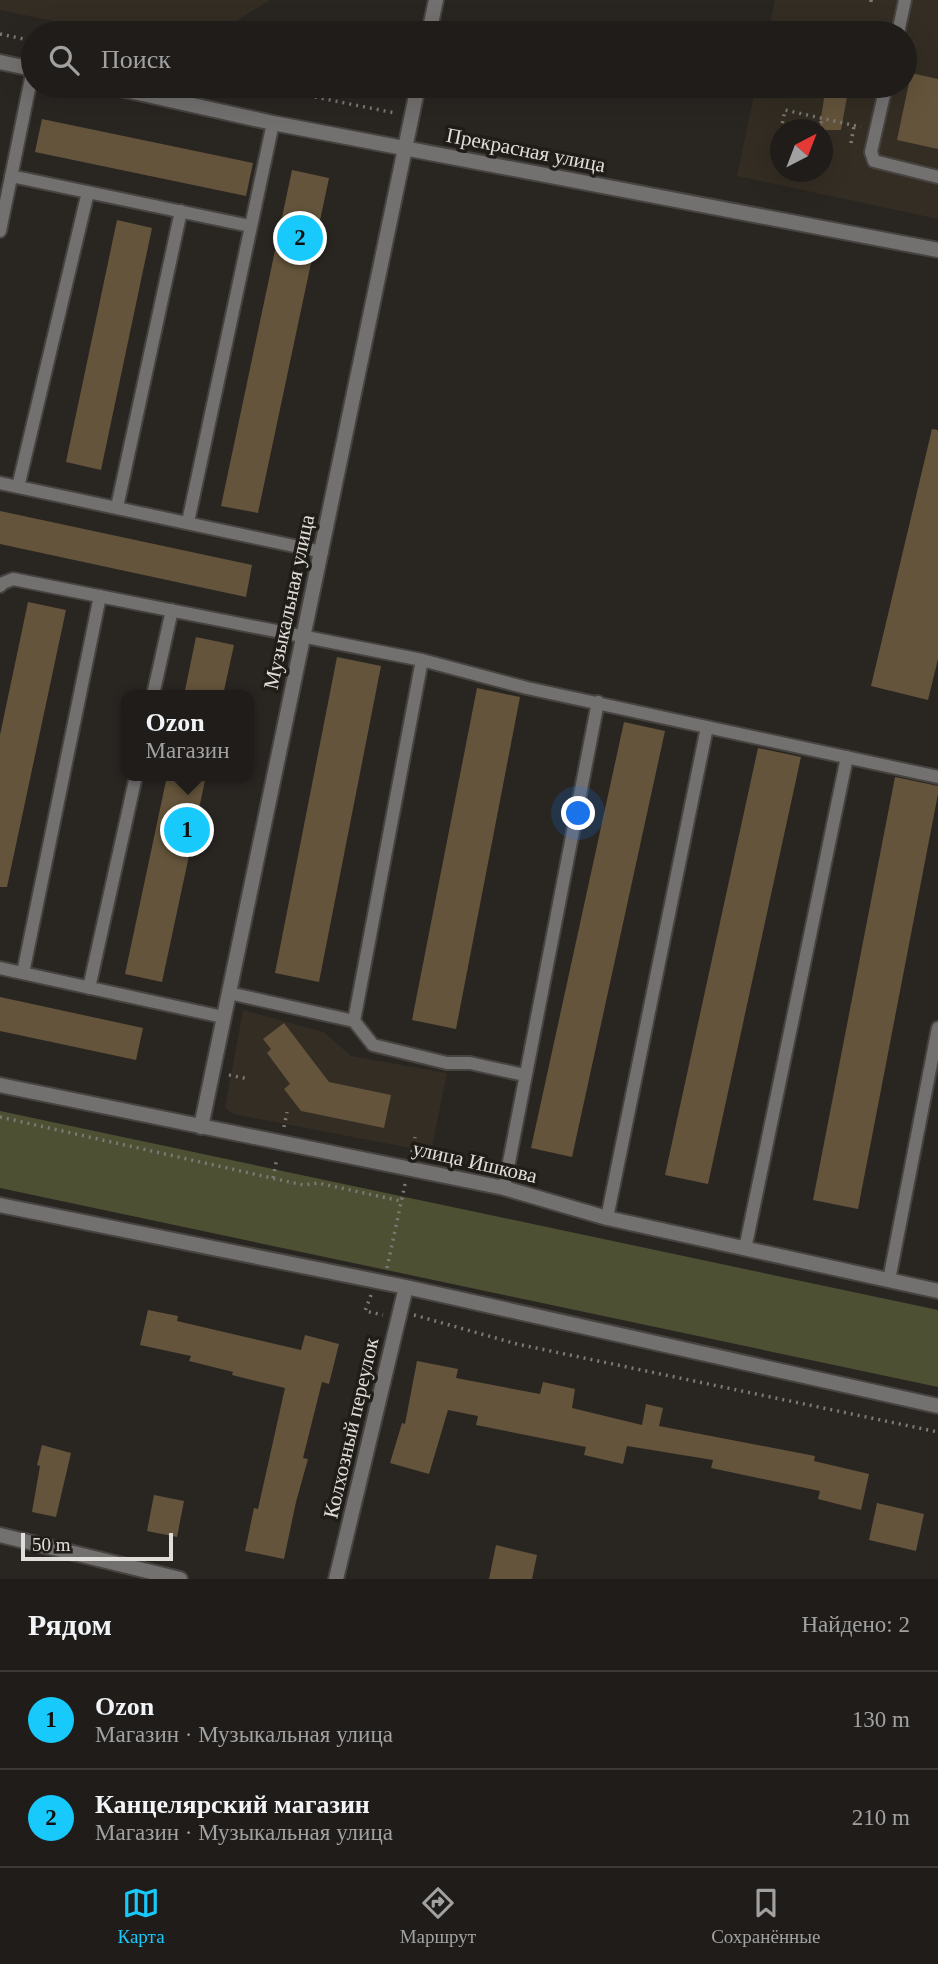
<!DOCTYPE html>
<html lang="ru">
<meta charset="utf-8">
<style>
body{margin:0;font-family:Georgia,serif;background:#2c2927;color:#f1f3f6}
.compass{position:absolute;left:770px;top:119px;width:63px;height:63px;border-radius:50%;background:#1f1c1a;box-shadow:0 7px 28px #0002;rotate:42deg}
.scale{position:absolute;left:21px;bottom:18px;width:152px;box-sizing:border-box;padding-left:7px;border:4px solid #e0dedb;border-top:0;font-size:19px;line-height:24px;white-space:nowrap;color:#e0dedb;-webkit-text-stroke:5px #201d18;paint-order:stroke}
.you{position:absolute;left:579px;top:814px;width:24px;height:24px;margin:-18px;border:5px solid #fff;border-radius:50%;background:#1a73e8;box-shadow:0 0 0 10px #1a73e833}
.badge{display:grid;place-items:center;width:46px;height:46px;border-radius:50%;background:#18cafc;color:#111;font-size:23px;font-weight:700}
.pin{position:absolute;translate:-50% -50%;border:4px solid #fff;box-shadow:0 2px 7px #0006}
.popup{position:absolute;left:121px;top:690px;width:133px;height:91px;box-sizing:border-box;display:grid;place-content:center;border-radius:14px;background:#1f1c1a;filter:drop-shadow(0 2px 5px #0005);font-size:23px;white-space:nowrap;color:#a1a1a2}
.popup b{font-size:26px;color:#f1f3f6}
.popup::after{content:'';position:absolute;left:50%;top:100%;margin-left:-14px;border:14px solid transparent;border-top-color:#1f1c1a}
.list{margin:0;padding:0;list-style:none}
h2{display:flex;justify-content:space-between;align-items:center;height:91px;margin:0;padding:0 28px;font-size:30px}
h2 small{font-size:23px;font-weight:400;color:#a1a1a2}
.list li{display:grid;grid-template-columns:46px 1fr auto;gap:21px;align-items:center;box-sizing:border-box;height:98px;padding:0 28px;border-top:2px solid #3c3a39}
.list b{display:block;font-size:26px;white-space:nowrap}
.list p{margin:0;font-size:23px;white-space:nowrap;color:#a1a1a2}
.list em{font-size:23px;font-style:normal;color:#a1a1a2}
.icon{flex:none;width:38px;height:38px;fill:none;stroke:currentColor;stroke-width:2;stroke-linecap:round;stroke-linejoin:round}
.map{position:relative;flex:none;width:938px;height:1579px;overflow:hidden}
.search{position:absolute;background:#1f1c1a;box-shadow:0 7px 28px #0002;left:21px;right:21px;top:21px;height:77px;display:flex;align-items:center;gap:18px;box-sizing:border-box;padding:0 24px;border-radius:38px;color:#a1a1a2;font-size:26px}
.sheet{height:287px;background:#1f1c1a}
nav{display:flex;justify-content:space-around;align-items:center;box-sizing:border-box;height:98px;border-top:2px solid #3c3a39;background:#1f1c1a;font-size:19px;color:#a1a1a2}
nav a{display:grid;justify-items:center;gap:4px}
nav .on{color:#18cafc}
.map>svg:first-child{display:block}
.built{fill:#332d23;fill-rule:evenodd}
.forest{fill:#4e5034}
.building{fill:#64543b}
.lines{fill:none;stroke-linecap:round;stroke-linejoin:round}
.lane-casing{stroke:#464340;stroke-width:16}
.street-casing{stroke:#464340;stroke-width:18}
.path{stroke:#7c7a76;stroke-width:3.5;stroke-dasharray:2 5;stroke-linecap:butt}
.lane{stroke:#737070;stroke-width:12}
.street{stroke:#737070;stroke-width:14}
.labels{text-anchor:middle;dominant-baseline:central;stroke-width:7;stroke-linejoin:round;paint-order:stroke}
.street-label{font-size:21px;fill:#e0dedb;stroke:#201d18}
</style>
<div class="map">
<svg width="938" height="1579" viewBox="0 0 938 1579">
<rect width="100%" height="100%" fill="#292622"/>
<path class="built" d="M0,0H270L217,33H110L0,10Z
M775,0H938V219L737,176L756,86H905V33H768ZM780,130H822V172H780Z
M243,1010L324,1032L351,1056L447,1073L431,1152L233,1114L225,1108Z"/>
<path class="forest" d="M0,1111L938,1310V1387L0,1188Z"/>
<path class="building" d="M911,73L938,79V149L897,140Z
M826,86H849L841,130H819Z
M42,119L253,163L246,196L35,152Z
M292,170L329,178L258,513L221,506Z
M117,220L152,228L101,470L66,462Z
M932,429L938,430V659L928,700L871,686Z
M0,511L252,565L246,597L0,544Z
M28,602L66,610L7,887H0V735Z
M196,637L234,645L223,695H184Z
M337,657L381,666L319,982L275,973Z
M477,688L520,697L456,1029L412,1020Z
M624,722L665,731L572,1157L531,1148Z
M758,748L801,757L708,1184L665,1175Z
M167,776H206L162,982L125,974Z
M895,777L938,786V794L858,1209L813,1200Z
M0,997L143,1028L136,1060L0,1031Z
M284,1023L329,1082L391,1095L384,1128L301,1111L284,1089L290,1084L267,1053L271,1049L263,1039Z
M148,1310L178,1316L177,1321L301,1350L305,1335L339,1344L329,1384L322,1382L303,1458L308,1459L296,1502L284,1559L245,1551L254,1508L258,1509L285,1388L232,1375L233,1372L189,1361L191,1356L140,1345Z
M417,1361L458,1369L456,1378L540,1394L543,1382L575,1389L572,1408L642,1425L646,1404L663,1408L659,1426L815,1456L814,1461L869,1474L861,1510L818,1499L820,1491L711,1468L713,1460L627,1446L623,1464L584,1455L586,1447L476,1425L478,1416L448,1410L429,1474L390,1463L402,1423L405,1424Z
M42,1445L71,1453L56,1517L32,1512L40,1466L37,1465Z
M154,1495L184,1501L177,1537L147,1531Z
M877,1503L924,1514L916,1551L869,1540Z
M496,1545L537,1555L532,1579H489Z"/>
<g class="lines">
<defs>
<path id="lane" d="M898,33L905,0
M886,86L871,152L874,161L938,177
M11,176L250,226
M0,231L33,69
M0,483L322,552
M18,487L88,192
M117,507L181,211
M188,522L273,123
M0,586L3,583L13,579L422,660L354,1021
M422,660L527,688L938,777
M153,695L172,610
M0,968L223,1017
M23,973L100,596
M89,988L136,776
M229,993L354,1021L373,1045L447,1063H470L524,1075
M504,1188L598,702
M607,1218L707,727
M745,1249L847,757
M889,1280L938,1028"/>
<path id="street" d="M429,33L436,0
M0,62L33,69
M107,86L273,123L938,250
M0,1085L504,1188L607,1218L938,1291
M201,1127L418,86
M0,1205L406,1287L938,1406
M0,1535L180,1579
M336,1579L406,1287"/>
</defs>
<use href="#lane" class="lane-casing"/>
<use href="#street" class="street-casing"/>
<path class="path" d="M871,2V0
M807,33V31
M0,34L33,41
M260,86L395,113
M851,97L854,86
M781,130L785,110L861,127
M819,130L822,119
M851,143L854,126
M229,1075L249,1079
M0,1117L303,1185L318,1183L401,1201
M284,1127L287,1112
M412,1152L415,1137
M273,1178L277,1158
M387,1268L405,1184
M371,1295L365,1311L383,1315
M414,1315L517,1344L938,1432"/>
<use href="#lane" class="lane"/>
<use href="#street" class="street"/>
</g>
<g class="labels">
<g class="street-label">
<text transform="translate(526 150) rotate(11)">Прекрасная улица</text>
<text transform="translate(289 602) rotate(-78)">Музыкальная улица</text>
<text transform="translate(475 1162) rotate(13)">улица Ишкова</text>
<text transform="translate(351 1428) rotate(-77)">Колхозный переулок</text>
</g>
</g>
</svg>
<svg class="compass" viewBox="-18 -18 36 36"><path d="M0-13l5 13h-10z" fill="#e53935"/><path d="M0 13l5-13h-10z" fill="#a1a1a2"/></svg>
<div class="scale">50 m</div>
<div class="you"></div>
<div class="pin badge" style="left:187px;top:830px">1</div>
<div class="popup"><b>Ozon</b>Магазин</div>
<div class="pin badge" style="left:300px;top:238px">2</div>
<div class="search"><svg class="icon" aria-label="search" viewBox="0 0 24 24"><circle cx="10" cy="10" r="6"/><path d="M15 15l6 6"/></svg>Поиск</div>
</div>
<section class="sheet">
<h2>Рядом<small>Найдено: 2</small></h2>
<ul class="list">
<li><span class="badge">1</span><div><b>Ozon</b><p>Магазин · Музыкальная улица</p></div><em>130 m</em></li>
<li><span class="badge">2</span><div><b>Канцелярский магазин</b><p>Магазин · Музыкальная улица</p></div><em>210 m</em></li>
</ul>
</section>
<nav>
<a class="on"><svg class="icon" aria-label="map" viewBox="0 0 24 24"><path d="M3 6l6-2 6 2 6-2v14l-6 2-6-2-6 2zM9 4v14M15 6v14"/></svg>Карта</a>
<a><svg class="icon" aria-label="directions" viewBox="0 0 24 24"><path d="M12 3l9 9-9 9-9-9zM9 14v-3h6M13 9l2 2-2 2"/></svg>Маршрут</a>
<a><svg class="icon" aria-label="saved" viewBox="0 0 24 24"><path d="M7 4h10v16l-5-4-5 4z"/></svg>Сохранённые</a>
</nav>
